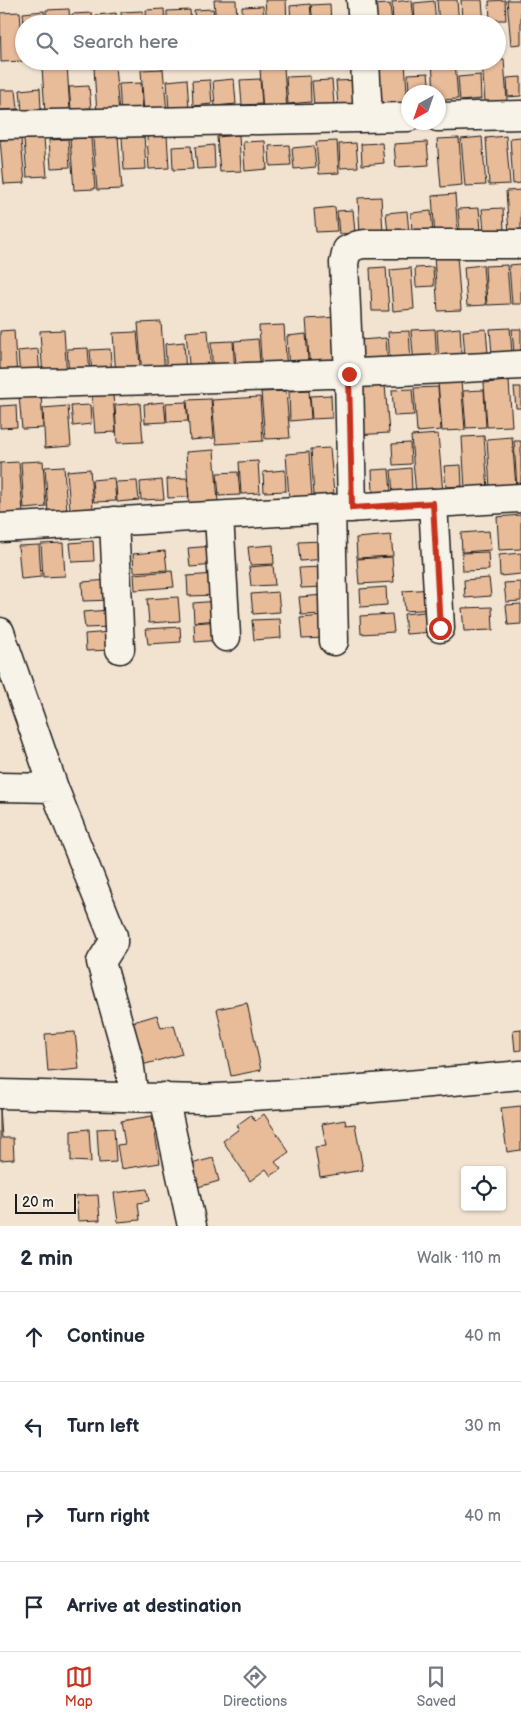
<!DOCTYPE html>
<meta charset="utf-8">
<style>
body{margin:0;font-family:"Balsamiq Sans",sans-serif;background:#f2f2f3;color:#1f2937}
.controls{position:absolute;right:15px;bottom:15px;display:grid;overflow:hidden;border-radius:5px;box-shadow:0 1px 4px #0004}
.controls button{width:45px;height:45px;display:grid;place-items:center;padding:0;border:0;border-bottom:1px solid #e0e1e3;background:#fff;color:#1f2937;font:25px sans-serif}
.compass{position:absolute;left:401px;top:85px;width:45px;height:45px;border-radius:50%;background:#fff;box-shadow:0 1px 4px #0004;rotate:220deg}
.scale{position:absolute;left:15px;bottom:12px;width:61px;box-sizing:border-box;padding-left:5px;border:2px solid #1c1c1c;border-top:0;font-size:14px;line-height:18px;white-space:nowrap;color:#1c1c1c;-webkit-text-stroke:4px #f7f3e8;paint-order:stroke}
.stop{position:absolute;width:15px;height:15px;margin:-11px;border:4px solid #c8321e;border-radius:50%;background:#fff}
.stop.end{background:#c8321e;border-color:#fff;box-shadow:0 1px 5px #0008}
.list{margin:0;padding:0;list-style:none}
h2{display:flex;justify-content:space-between;align-items:center;height:65px;margin:0;padding:0 20px;font-size:21px}
h2 small{font-size:16px;font-weight:400;color:#747a83}
.list li{display:grid;grid-template-columns:32px 1fr auto;gap:15px;align-items:center;box-sizing:border-box;height:90px;padding:0 20px;border-top:1px solid #e0e1e3}
.list b{display:block;font-size:19px;white-space:nowrap}
.list em{font-size:16px;font-style:normal;color:#747a83}
.icon{flex:none;width:28px;height:28px;fill:none;stroke:currentColor;stroke-width:2;stroke-linecap:round;stroke-linejoin:round}
.map{position:relative;flex:none;width:521px;height:1226px;overflow:hidden}
.search{position:absolute;background:#fff;box-shadow:0 1px 4px #0004;left:15px;right:15px;top:15px;height:55px;display:flex;align-items:center;gap:12px;box-sizing:border-box;padding:0 18px;border-radius:28px;color:#747a83;font-size:19px}
.sheet{height:425px;background:#fff}
nav{display:flex;justify-content:space-around;align-items:center;box-sizing:border-box;height:70px;border-top:1px solid #e0e1e3;background:#fff;font-size:14px;color:#747a83}
nav a{display:grid;justify-items:center;gap:2px}
nav .on{color:#c8321e}
.map>svg:first-child{display:block}
.building{fill:#e8bb99;stroke:#1c1c1c}
.lines{fill:none;stroke-linecap:round;stroke-linejoin:round}
.minor-casing{stroke:#1c1c1c;stroke-width:31}
.minor{stroke:#f7f3e8;stroke-width:28}
.route{stroke:#c8321e;stroke-width:6}
</style>
<div class="map">
<svg width="521" height="1226" viewBox="0 0 521 1226">
<rect width="100%" height="100%" fill="#f2e2d0"/>
<filter id="ink" filterUnits="userSpaceOnUse"><feTurbulence type="fractalNoise" baseFrequency=".02" numOctaves="2"/><feDisplacementMap in="SourceGraphic" scale="10" xChannelSelector="R" yChannelSelector="G"/><feConvolveMatrix kernelMatrix="1 2 1 2 8 2 1 2 1" color-interpolation-filters="sRGB"/></filter>
<g filter="url(#ink)">
<path class="building" d="M214,0H236L237,24H216Z
M265,0H286L287,24H267Z
M412,0L414,24H393L392,2Z
M437,0H457L459,24H439Z
M461,0H482L484,24H462Z
M505,0L506,20H490L489,1Z
M507,0H521V44L511,45Z
M434,1L436,24H415L414,3Z
M310,4L312,24H291L290,6Z
M330,4L331,24H313L311,5Z
M390,4L392,24H373L372,5Z
M263,6L264,24H243L242,7Z
M69,9L70,24H47L46,10Z
M164,9L165,24H147L146,10Z
M213,9L215,24H195L194,10Z
M190,10L191,24H167V11Z
M44,11L45,24H24L23,13Z
M143,11L144,24H122L121,12Z
M20,12L24,61L1,62L0,13Z
M92,13L93,24H72V14Z
M116,13L117,24H97L96,15Z
M497,59H504L507,101L485,102L482,61H497Z
M378,61H405L408,108L381,110Z
M432,61H455L458,99L438,100V92H434Z
M67,65L70,111L45,113L42,67Z
M115,66L119,113L97,114L94,68Z
M284,67L287,111L263,112L260,68Z
M163,69L167,112L144,113L141,70Z
M428,73L430,92H409L408,74Z
M480,75L481,99L460,101L458,77Z
M310,76L311,102L288,104L286,77Z
M521,77V96L508,97L507,78Z
M187,79L189,109L169,111L167,81Z
M234,79L236,104L215,106L213,81Z
M260,79L262,104L242,105L240,80Z
M210,80L212,104L193,106L192,81Z
M332,80L334,104L314,106L312,81Z
M360,80L362,104L338,106L336,81Z
M141,83L143,113L121,115L119,84Z
M89,86L91,108L71,109L69,87Z
M40,88L41,109L22,111L20,90Z
M0,90H16L18,109L0,110Z
M144,135L146,169L124,170L122,137Z
M167,135L169,168L149,169L147,136Z
M239,135L241,171L220,172L217,137Z
M118,136L122,189L97,190L93,138Z
M506,136L510,184L489,185L486,138Z
M482,137L486,185L465,186L461,139Z
M521,137V183L513,184L510,138Z
M44,138L47,176L27,177L24,139Z
M91,138L95,189L74,190L70,139Z
M459,138L462,185L441,187L437,139Z
M21,139L25,183L4,184L0,140Z
M68,139L70,167L51,168L49,140Z
M265,141L267,169L245,171L243,142Z
M337,141L339,173L319,174L316,142Z
M427,142L429,165L396,167L394,144Z
M356,143L358,167L340,168L339,144Z
M382,143L384,163L362,165L361,144Z
M214,145L215,168L197,169L195,147Z
M289,145L291,165L270,166L269,146Z
M191,146L193,169L173,170L172,147Z
M314,146L316,167L294,169L292,148Z
M521,190V233L509,234L506,191Z
M455,194L458,234L435,236L432,196Z
M381,197L383,233L360,234L358,198Z
M335,207L337,231L316,232L314,209Z
M479,208L481,230L460,232L458,209Z
M503,208L504,230L484,231L482,209Z
M353,210L355,233L339,234L337,211Z
M407,211L409,233L388,234L386,213Z
M431,211L433,231L412,233L411,213Z
M457,255L461,310L438,311L434,257Z
M521,264V304H512L509,265Z
M483,265L486,305L467,306L464,267Z
M507,265L510,304L487,305L485,266Z
M386,267L389,311H372L370,268Z
M433,267L434,286L416,287L415,268Z
M411,268L414,309L393,311L390,270Z
M337,317L340,369L310,371L306,319Z
M161,322L165,375L142,376L138,323Z
M284,325L287,373L262,374L259,326Z
M460,328L462,363L439,364L437,330Z
M510,328L512,353L492,355L490,329Z
M435,329L437,364L414,365L411,330Z
M486,329L488,354L465,356L463,331Z
M512,329H521V352L514,353Z
M14,330L17,377L0,378V331Z
M64,330L67,378L43,379L40,331Z
M208,330L211,374L190,375L186,332Z
M409,331L411,365L390,366L388,332Z
M137,332L141,376L116,377L113,333Z
M306,334L309,372L289,373L287,336Z
M386,338L388,366L362,368L360,340Z
M258,339L261,374L237,376L234,341Z
M233,341L235,375L213,376L211,342Z
M184,342L186,374L167,376L165,344Z
M88,348L90,375L69,376L67,349Z
M38,349L40,377L20,378L18,351Z
M110,349L112,374L92,375L90,350Z
M461,381L465,430L442,431L438,382Z
M509,381L512,426L487,427L484,383Z
M385,385L389,433L355,435L352,387Z
M438,387L441,430L417,432L414,388Z
M514,387H521V408H516Z
M412,389L414,415L394,416L392,390Z
M309,390L311,419L290,421L289,391Z
M484,390L486,427L466,428L463,391Z
M286,391L290,438L265,439L261,392Z
M41,394L43,428L22,429L19,396Z
M113,395L116,432L95,433L92,396Z
M331,395L332,418L312,419L310,396Z
M260,397L263,441L216,444L212,400Z
M211,399L214,438L190,440L187,400Z
M164,402L166,422L145,423L144,404Z
M186,402L188,421L167,422L166,403Z
M140,403L143,442L117,443L115,405Z
M16,405L17,427L0,428V406Z
M90,405L91,424L73,426L71,406Z
M68,406L71,446L45,448L43,408Z
M438,434L443,493L416,495L411,436Z
M484,436L488,489L465,490L462,437Z
M512,437L516,487L490,489L487,439Z
M514,441H521V488L517,489Z
M410,443L411,464L393,465L392,444Z
M330,448L334,494L314,496L311,449Z
M214,450L218,502L189,504L186,452Z
M309,452L312,498L289,499L286,454Z
M43,461L46,507L24,509L21,462Z
M258,461L260,493L241,494L239,462Z
M19,462L23,513L0,515V463Z
M461,465L462,486L446,487L444,466Z
M64,466L67,512L48,513L45,467Z
M411,468L412,491L393,493L391,470Z
M90,469L93,508L70,510L67,471Z
M389,469L391,492L373,493L372,470Z
M285,470L286,491L264,492L263,472Z
M238,472L240,495L219,496L217,473Z
M114,478L116,501L94,502L92,480Z
M187,478L189,497L168,498L167,479Z
M162,480L164,499L141,500L140,482Z
M137,481L139,500L117,502L116,482Z
M521,515V549L499,550L497,517Z
M489,531L491,550L462,552L461,533Z
M391,535L393,556L357,558L356,538Z
M93,541L94,561L72,562L70,543Z
M323,541L325,559L300,561L298,542Z
M63,543L65,576L43,577L41,544Z
M39,545L41,577L21,579L18,546Z
M273,545L274,564L250,565L248,547Z
M213,546L215,565L190,567L188,548Z
M165,551L167,570L134,572L133,554Z
M488,552L489,570L463,571L462,553Z
M521,553V574L500,576L499,555Z
M392,557L394,582L359,584L357,559Z
M273,565L275,585L251,586L249,567Z
M322,567L323,587L301,588L299,568Z
M172,571L174,587L135,590L134,574Z
M216,574L218,595L188,596L187,576Z
M489,578L491,596L465,598L464,580Z
M110,580L112,600L83,601L82,582Z
M521,582V601L506,602L504,583Z
M386,587L387,605L361,607L360,589Z
M432,589L433,609L405,611L403,591Z
M278,592L280,612L253,614L251,594Z
M324,595L325,614L301,615L299,597Z
M178,597L180,621L149,623L147,599Z
M217,601L219,620L194,622L193,603Z
M521,604V624L508,625L506,605Z
M492,607L493,630L464,631L462,608Z
M110,610L112,627L85,628L83,612Z
M433,611L434,632L406,634L404,614Z
M392,614L394,632L361,634L360,616Z
M323,616L325,638L302,639L300,618Z
M280,619L281,638L254,640L252,620Z
M219,621L220,640L195,642L194,623Z
M180,627L181,642L148,644L146,629Z
M111,632L112,650L86,651L85,634Z
M247,1003L261,1070L231,1076L217,1009Z
M157,1015L161,1028L174,1025L182,1054L142,1065L130,1023Z
M521,1029V1050L515,1051L513,1030Z
M75,1032L79,1069L48,1072L45,1034Z
M521,1106V1150L507,1152L501,1108Z
M0,1109L2,1138H13L14,1159L0,1160Z
M264,1114L289,1152L275,1162L281,1169L271,1176L266,1169L250,1181L223,1141L239,1129L237,1125L251,1115L255,1121Z
M152,1116L160,1163L121,1169L117,1145L125,1144L121,1121Z
M345,1120L346,1125L355,1124L363,1170L320,1177L315,1147L326,1146L322,1124Z
M114,1128L116,1162L99,1163L97,1129Z
M89,1129L91,1162L71,1161V1131Z
M213,1158L219,1181L198,1187L191,1164Z
M147,1189L149,1201L138,1203L140,1220L118,1222L114,1193Z
M98,1195L100,1220L78,1221L76,1196Z"/>
<g class="lines">
<defs>
<path id="minor" d="M361,0L363,24
M365,61L368,118
M438,117L521,115
M0,125L408,117
M0,384C174,380 347,375 521,365
M433,503L440,628
M352,508L349,375L344,263L347,250L358,245L365,244H521
M331,509L334,641
M219,516L226,637
M114,521L120,649
M0,528L521,498
M0,632L54,788L113,936V943L101,962L129,1061L134,1097
M0,787L54,788
M0,1094L201,1099L350,1090L521,1075
M164,1097L192,1226"/>
</defs>
<use href="#minor" class="minor-casing"/>
<use href="#minor" class="minor"/>
</g>
</g>
<g class="lines" filter="url(#ink)">
<path class="route" d="M349,374L352,508L433,503L440,628"/>
</g>
</svg>
<div class="controls">
<button><svg class="icon" aria-label="locate" viewBox="0 0 24 24"><circle cx="12" cy="12" r="6"/><path d="M12 2v4M12 18v4M2 12h4M18 12h4"/></svg></button>
</div>
<svg class="compass" viewBox="-18 -18 36 36"><path d="M0-13l5 13h-10z" fill="#e53935"/><path d="M0 13l5-13h-10z" fill="#747a83"/></svg>
<div class="scale">20 m</div>
<div class="stop" style="left:440px;top:628px"></div>
<div class="stop end" style="left:349px;top:374px"></div>
<div class="search"><svg class="icon" aria-label="search" viewBox="0 0 24 24"><circle cx="10" cy="10" r="6"/><path d="M15 15l6 6"/></svg>Search here</div>
</div>
<section class="sheet">
<h2>2 min<small>Walk · 110 m</small></h2>
<ul class="list">
<li><svg class="icon" aria-label="ahead" viewBox="0 0 24 24"><path d="M12 20V5M6 11l6-6 6 6"/></svg><div><b>Continue</b></div><em>40 m</em></li>
<li><svg class="icon" aria-label="left" viewBox="0 0 24 24"><path d="M17 20v-9H6M10 6l-5 5 5 5"/></svg><div><b>Turn left</b></div><em>30 m</em></li>
<li><svg class="icon" aria-label="right" viewBox="0 0 24 24"><path d="M7 20v-9h11M14 6l5 5-5 5"/></svg><div><b>Turn right</b></div><em>40 m</em></li>
<li><svg class="icon" aria-label="arrive" viewBox="0 0 24 24"><path d="M6 21V4h12l-3 4 3 4H6"/></svg><div><b>Arrive at destination</b></div></li>
</ul>
</section>
<nav>
<a class="on"><svg class="icon" aria-label="map" viewBox="0 0 24 24"><path d="M3 6l6-2 6 2 6-2v14l-6 2-6-2-6 2zM9 4v14M15 6v14"/></svg>Map</a>
<a><svg class="icon" aria-label="directions" viewBox="0 0 24 24"><path d="M12 3l9 9-9 9-9-9zM9 14v-3h6M13 9l2 2-2 2"/></svg>Directions</a>
<a><svg class="icon" aria-label="saved" viewBox="0 0 24 24"><path d="M7 4h10v16l-5-4-5 4z"/></svg>Saved</a>
</nav>
